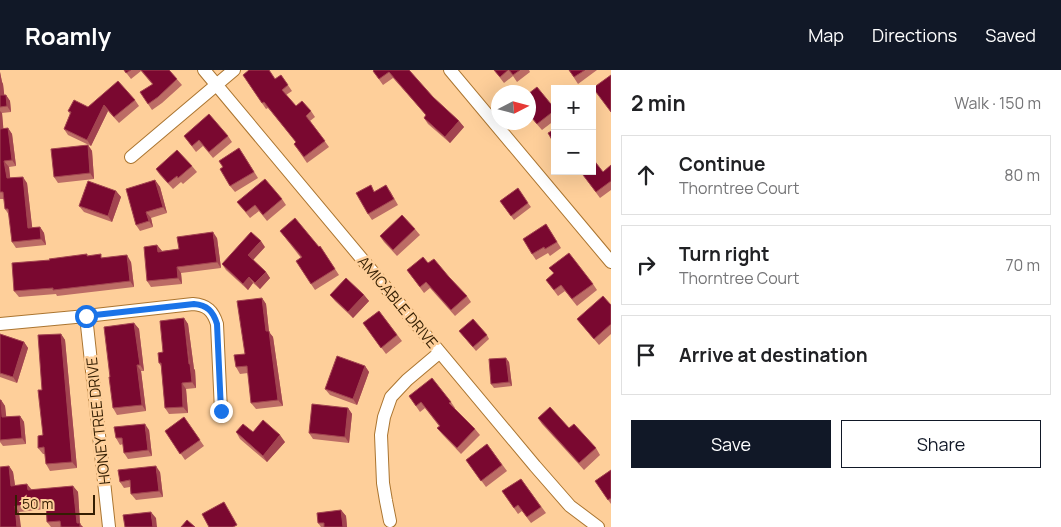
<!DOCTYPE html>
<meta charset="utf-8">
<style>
body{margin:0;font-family:Manrope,sans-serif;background:#f6f6f6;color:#202124}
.controls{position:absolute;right:15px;top:15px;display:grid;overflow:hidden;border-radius:0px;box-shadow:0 5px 20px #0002}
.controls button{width:45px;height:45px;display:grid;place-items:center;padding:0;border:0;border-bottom:1px solid #e0e0e0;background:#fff;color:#202124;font:25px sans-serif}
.compass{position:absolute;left:491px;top:15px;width:45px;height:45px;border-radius:50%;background:#fff;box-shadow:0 5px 20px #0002;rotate:84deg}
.scale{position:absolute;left:15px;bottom:12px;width:80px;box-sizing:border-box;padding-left:5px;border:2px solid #341e02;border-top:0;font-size:14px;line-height:18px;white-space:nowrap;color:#341e02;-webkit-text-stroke:4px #fecf9a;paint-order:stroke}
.stop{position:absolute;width:15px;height:15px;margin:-11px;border:4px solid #1a73e8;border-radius:50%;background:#fff}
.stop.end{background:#1a73e8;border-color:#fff;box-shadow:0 1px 5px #0008}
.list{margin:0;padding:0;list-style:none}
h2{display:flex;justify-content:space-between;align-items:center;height:65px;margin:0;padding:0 20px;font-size:21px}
h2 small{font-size:16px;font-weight:400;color:#757577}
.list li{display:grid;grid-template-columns:32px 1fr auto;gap:15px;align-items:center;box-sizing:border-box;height:80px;margin:0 10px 10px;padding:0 10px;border:1px solid #e0e0e0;border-radius:0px}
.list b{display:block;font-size:19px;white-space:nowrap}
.list p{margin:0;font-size:16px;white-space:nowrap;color:#757577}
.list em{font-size:16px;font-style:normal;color:#757577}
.actions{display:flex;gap:10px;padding:15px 20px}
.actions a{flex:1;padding:11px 0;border:1px solid #111827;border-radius:0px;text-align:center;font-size:18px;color:#111827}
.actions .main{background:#111827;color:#fff}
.icon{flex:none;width:28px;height:28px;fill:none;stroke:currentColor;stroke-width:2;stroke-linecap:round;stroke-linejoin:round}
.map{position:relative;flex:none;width:611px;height:457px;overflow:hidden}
header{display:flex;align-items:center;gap:30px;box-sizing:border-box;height:70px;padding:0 25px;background:#111827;color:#fff}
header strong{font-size:24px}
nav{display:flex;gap:28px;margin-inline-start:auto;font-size:18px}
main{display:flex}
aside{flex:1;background:#fff}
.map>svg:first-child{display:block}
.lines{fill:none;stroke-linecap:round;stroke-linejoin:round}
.minor-casing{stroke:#ab7530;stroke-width:14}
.minor{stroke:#fff;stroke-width:12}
.wall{fill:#bc6c65}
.shaded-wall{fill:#a24450}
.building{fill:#7a0830;stroke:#a24450}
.route{stroke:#1a73e8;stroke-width:6}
.labels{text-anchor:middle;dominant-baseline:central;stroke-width:5;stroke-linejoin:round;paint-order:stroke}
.street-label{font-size:15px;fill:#341e02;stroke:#fecf9a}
</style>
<header>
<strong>Roamly</strong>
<nav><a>Map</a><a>Directions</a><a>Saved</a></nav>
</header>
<main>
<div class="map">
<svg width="611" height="457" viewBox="0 0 611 457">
<rect width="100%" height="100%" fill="#fecf9a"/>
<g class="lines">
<defs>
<path id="minor" d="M204,0L535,396L570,436L598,457
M450,0L611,192
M131,87L234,0
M86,246L109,457
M0,254L86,246L193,234C207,235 213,241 217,254L221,341
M390,451L386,431L383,413L381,365L384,347L391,327L407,310L439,283"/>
</defs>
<use href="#minor" class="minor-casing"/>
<use href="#minor" class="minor"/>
</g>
<path class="wall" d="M124,0H169L182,15L162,33L152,40L148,34L152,14L141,1L131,9Z
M409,0L433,27L459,51L464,57L450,73L428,54L424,48L426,45L393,8L383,15L373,1Z
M494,0H529L530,2L517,12L513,6L504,13Z
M569,0H597L578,14Z
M0,2L2,12L3,14L4,25H6L10,31L11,42L2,43L3,59L8,58L12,64L16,96L9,97L10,108L27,113L32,158L40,157L44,163L46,175L16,178L12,172L9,145L5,139L4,129H0Z
M243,5L275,9L281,5L292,21L286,25L296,36L311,41L315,47L310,51L329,77L307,93L294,74L296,72L268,38L266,39Z
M528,24L555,39V50L542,60L528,44Z
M135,30L139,36L119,53L108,41L91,76L68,65L64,59L70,44L68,41L88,37Z
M184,66H228L232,72L213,88L203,76L196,82Z
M88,75L92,81L94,109L58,113L54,107Z
M243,84L258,108L235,122L230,116Z
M611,95V120L600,128L580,101L603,102Z
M192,96L197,102L183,114L181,112L173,119L160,105L156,99Z
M155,110L160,117L167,143L151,148L153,157L140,161L136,155Z
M116,121L121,127L112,152L84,142L79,136Z
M375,121H390L398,135L372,150L368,144Z
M282,129L286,135L267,151L259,141L250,148L237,132Z
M500,131L528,133L531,137L514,150Z
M546,154L561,178L550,186L548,183L536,190L532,184Z
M415,159L420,165L397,186L384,172L380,166Z
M280,161L319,177L324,182L339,205L315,220L311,214L301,188Z
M217,168L221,198L181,203L182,214L151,217L147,211L157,175L162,181L179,179Z
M265,177L253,190L266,202L270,208L260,219L253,213L248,220L226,200L222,194Z
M88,186L131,192L134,217L57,226L56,224L19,227L14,221L50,190Z
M428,193L467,226L471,232L455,246L430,218L424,223L407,200Z
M549,198L593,214L597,220L577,236L565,221L558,226L546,210L554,204Z
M330,225H364L369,231L353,248L335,231Z
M262,228L266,234L269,262L273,267L283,336L256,339L251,333L248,303L240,304L236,297L245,284Z
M611,235V264L599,275L577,249Z
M379,241L402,271L386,284L363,253Z
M184,248L188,254L194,299L195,300L196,318L186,319L188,343L169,344L165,338L161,296L159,293L163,282Z
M134,253L139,259L144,301H141L146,341L117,345L113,338L110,307Z
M459,261L487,265L489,269L476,281Z
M0,264L24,272L28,278L17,313L0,307Z
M61,264L65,270L77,398L50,401L46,394L45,384H43L38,378L43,365L42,320Z
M509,292L512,316L494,318L491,314Z
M365,296L369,302L357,335L330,325L325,319Z
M409,326L451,332L455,338H454L475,359L480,365L461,384L442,364L437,358L439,356L425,338L420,342Z
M0,330H1L5,336L6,347L20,346L24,352L26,374L3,376L0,372Z
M348,338L352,344L349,373L313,369L309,363Z
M184,347L204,376L185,390L165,361Z
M538,348L569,358L596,378L600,385L584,400L542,354Z
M149,360L152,386L128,389L124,383L123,374L120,375L116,368Z
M236,362H253L285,372L267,392L240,369Z
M487,374L507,401L486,417L466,390Z
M9,396L13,402L15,415L32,420L73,416L78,422L80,454L83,457H51L47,452L46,439L19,442L0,457Z
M611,400V434L595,411Z
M160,402L163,427L136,430L131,424L130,417L124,418L120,412Z
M521,409L546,443L531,453L522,441L518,444L502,421Z
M341,440L346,446L347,457H321L318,453Z"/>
<path class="shaded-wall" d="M0,2L2,12L3,14L5,31L0,25Z
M6,25L10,31L11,42L7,36Z
M104,35L108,41L91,76L87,70Z
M0,41L2,43L4,65L0,59Z
M459,51L464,57L450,73L445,67Z
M8,58L12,64L16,96L12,90Z
M88,75L92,81L94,109L90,103Z
M4,91L9,97L11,115L7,108Z
M23,107L27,113L33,164L28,158Z
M155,110L160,117L167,143L163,137Z
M116,121L121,127L112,152L108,146Z
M146,142L151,148L153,157L149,151Z
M40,157L44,163L46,175L41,169Z
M213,162L217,168L221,198L217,192Z
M261,171L265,177L252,191L248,185Z
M157,175L162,181L158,182Z
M127,185L131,192L134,217L130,211Z
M177,197L181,203L182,214L178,208Z
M266,202L270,208L260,219L255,213Z
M249,207L253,213L248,220L243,214Z
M364,225L369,231L353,248L348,242Z
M262,228L266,234L269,262L273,267L283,336L278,330L266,261Z
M184,248L188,254L194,299L195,300L196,318L192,312Z
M134,253L139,259L144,301L140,295Z
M61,264L65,270L77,398L72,392Z
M24,272L28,278L17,313L13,307Z
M506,288L509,292L512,316L509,312Z
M137,295L141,301L146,341L142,335Z
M365,296L369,302L357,335L353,329Z
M182,313L186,319L188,343L183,337Z
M1,330L5,336L7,353L2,347Z
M348,338L352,344L349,373L345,367Z
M20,346L24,352L26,374L22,368Z
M145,354L149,360L152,386L148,380Z
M280,365L285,372L267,392L263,386Z
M9,396L13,402L16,422L11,416Z
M156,396L160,402L163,427L159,421Z
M27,414L32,420H28Z
M73,416L78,422L80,454L83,457H80L77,453Z
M15,436L19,442L21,457H17Z
M341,440L346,446L347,457H343Z
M151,442L156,448L157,457H153Z"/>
<path class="building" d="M124,0H131L126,3Z
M141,0H169L177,9L158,27L148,34L140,22L153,14Z
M249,0H269L275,9L281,5L288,15L282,20L296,36L302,31L311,41L306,46L325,71L304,87L294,74L296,72L264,32L262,33L243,5Z
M374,0H409L433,27L459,51L445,67L424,48L426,45L389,2L379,9L373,1Z
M494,0H508L500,7Z
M509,0H520L513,5Z
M569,0H585L574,7Z
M611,5V42L593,18Z
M118,11L135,30L114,47L104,35L87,70L64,59L71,42L68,41L74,30L88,37Z
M537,17L555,39V40L537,54L528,43V24Z
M0,22V25H6L7,36L0,37Z
M209,44L228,66L209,82L199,70L192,76L184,66Z
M8,58L12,90L4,91L7,108L23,107L28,158L40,157L41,169L12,172L8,139H5L3,122H0V59Z
M555,59V75L548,63Z
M88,75L90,103L54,107L51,79Z
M239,78L254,102L230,116L220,99L223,97L219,91Z
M177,80L192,96L178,108L177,106L168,113L156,99Z
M593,89L603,102L611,95V111L596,122L580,101H592V90Z
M265,109L282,129L263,145L255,135L246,142L237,132Z
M155,110L163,137L146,142L149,151L136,155L126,119Z
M88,111L116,121L108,146L79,136Z
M371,115L374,122L386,115L394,129L368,144L356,123Z
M518,118L528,133L511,146L500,131Z
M402,145L415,159L393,180L380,166Z
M295,148L319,177L320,176L335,199L311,214L296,191L302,187L280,161Z
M546,154L557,172L545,179L544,177L532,184L523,169Z
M213,162L217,192L177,197L178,208L147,211L144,177L157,175L158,182L179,179L177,167Z
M251,162L261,171L248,185L266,202L255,213L249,207L243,214L222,194Z
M569,183L593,214L572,229L561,215L554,220L546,210L554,203L549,198Z
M87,184V186L101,184V188L127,185L130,211L53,220V218L14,221L12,193L50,190L49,189Z
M423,187L428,193L434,189L449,207L467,226L451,240L426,212L420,217L407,200Z
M346,208L364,225L348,242L330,225Z
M603,226L611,235V254L594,269L577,249Z
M262,228L266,261H269L278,330L251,333L247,296L236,297L234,285L245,284L237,231Z
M379,241L397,265L381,278L363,253Z
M184,248L189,294H190L192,312L182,313L183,337L165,338L161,293H159L158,283L163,282L160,251Z
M473,249L487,265L473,277L459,261Z
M134,253L140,295H137L142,335L113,338L109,307H110L104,257Z
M0,264L24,272L13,307L0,303Z
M61,264L72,392L46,394L44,377L38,378V366L43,365L38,320H42L38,265Z
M337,286L365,296L353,329L325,319Z
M506,288L509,312L491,314L489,289Z
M432,308L451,332L449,333L475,359L457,378L437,358L440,356L421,332L416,336L409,326Z
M0,330H1L2,347L20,346L22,368L0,370Z
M312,334L348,338L345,367L309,363Z
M550,337L569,358L574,354L596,378L579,393L538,348Z
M184,347L200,370L180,384L165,361Z
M263,350L280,365L263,386L236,362L243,354L253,362Z
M145,354L148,380L124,383L122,368H116L114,357Z
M487,374L502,395L481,411L466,390Z
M9,396L11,416L27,414L28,420L73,416L77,453H80V457H61L60,451L47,452L46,432L15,436L17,457H0V397Z
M156,396L159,421L131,424L130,410L120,412L118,400Z
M611,400V428L608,430L595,411Z
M521,409L541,437L527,447L518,435L514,438L502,421Z
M224,432L237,455L233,457H209L202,444Z
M341,440L343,457H324V453H318L317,443Z
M151,442L153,457H125L123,445Z
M187,450L195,457H181Z"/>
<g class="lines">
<path class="route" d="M86,246L194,234C207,235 213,241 217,254L221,341"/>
</g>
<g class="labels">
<g class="street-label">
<text transform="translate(398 232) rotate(50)">AMICABLE DRIVE</text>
<text transform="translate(98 351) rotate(-96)">HONEYTREE DRIVE</text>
</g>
</g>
</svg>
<div class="controls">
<button>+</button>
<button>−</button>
</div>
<svg class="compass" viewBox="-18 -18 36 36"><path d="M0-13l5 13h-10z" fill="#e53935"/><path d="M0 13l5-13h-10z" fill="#757577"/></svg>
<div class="scale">50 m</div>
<div class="stop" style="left:86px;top:246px"></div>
<div class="stop end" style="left:221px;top:341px"></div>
</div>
<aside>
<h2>2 min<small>Walk · 150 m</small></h2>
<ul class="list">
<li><svg class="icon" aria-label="ahead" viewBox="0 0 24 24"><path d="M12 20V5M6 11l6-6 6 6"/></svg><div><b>Continue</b><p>Thorntree Court</p></div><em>80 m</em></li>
<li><svg class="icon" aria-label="right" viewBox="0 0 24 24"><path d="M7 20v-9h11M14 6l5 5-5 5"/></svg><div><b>Turn right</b><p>Thorntree Court</p></div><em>70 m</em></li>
<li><svg class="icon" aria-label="arrive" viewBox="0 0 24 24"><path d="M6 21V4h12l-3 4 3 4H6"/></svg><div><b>Arrive at destination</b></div></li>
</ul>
<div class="actions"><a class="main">Save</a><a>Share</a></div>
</aside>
</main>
